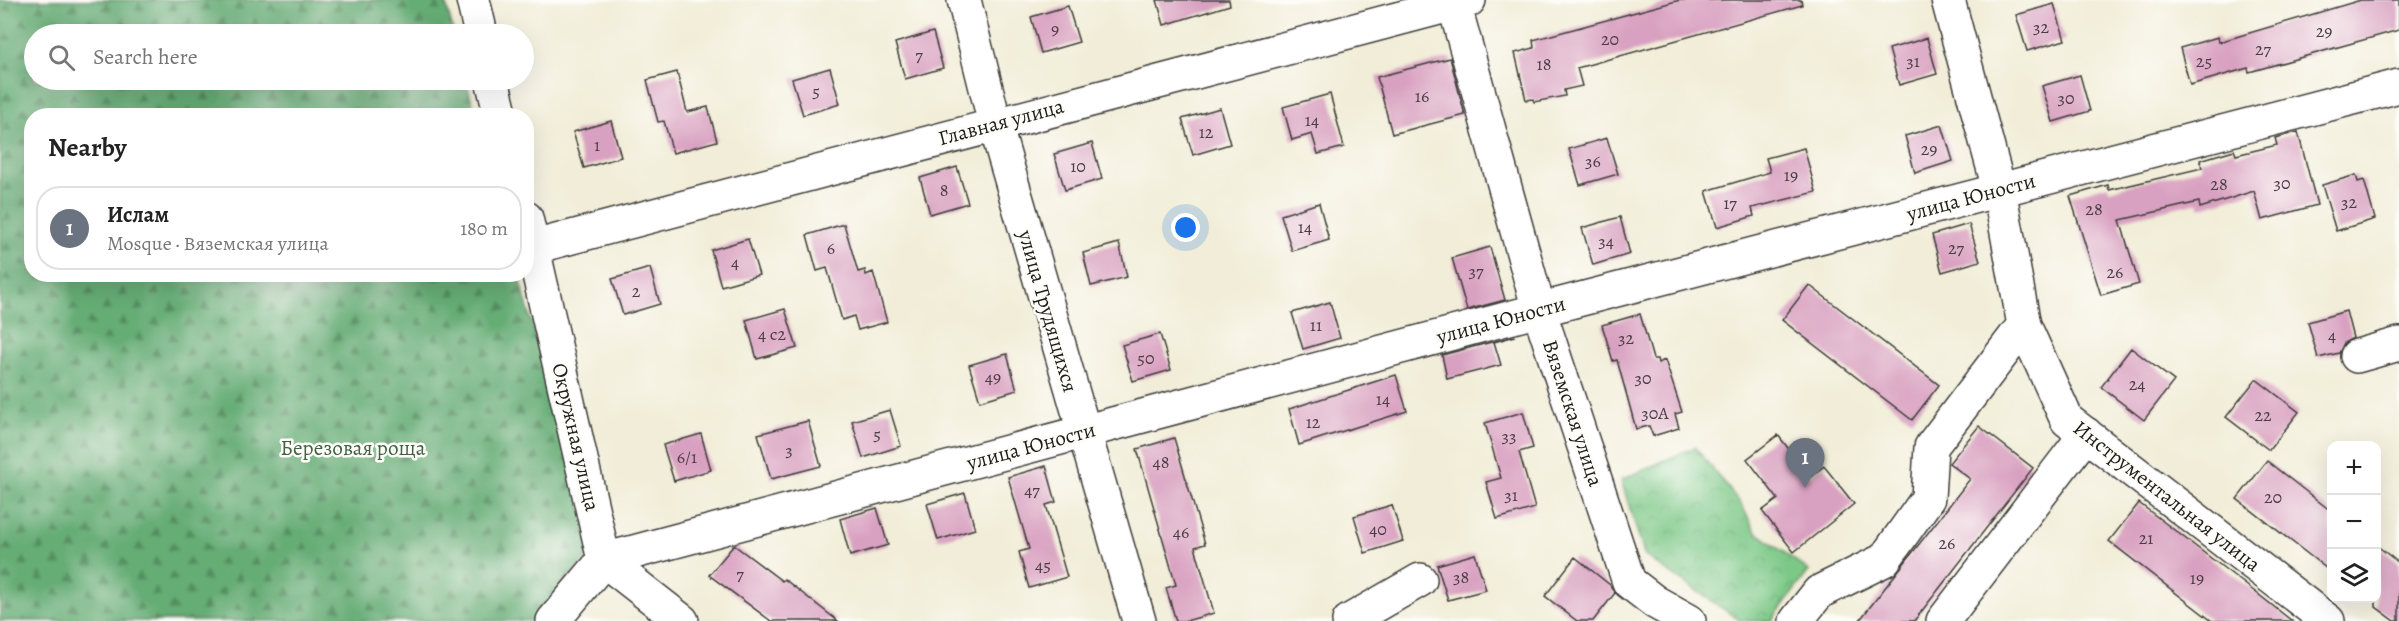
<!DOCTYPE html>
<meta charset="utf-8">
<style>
body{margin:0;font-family:Alegreya,serif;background:#f6f6f6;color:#222}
.controls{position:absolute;right:18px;bottom:18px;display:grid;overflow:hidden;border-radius:12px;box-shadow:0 6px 24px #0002}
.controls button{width:54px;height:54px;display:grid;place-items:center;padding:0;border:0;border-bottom:2px solid #e0e0e0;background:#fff;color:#222;font:30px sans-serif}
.you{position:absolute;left:1186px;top:228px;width:21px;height:21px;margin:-15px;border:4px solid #fff;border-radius:50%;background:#1a73e8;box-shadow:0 0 0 9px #1a73e833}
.badge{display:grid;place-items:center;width:39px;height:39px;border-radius:50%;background:#1f6fb2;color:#fff;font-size:20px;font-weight:700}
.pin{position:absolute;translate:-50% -50px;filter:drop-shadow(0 2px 3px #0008)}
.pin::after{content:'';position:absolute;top:32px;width:21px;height:18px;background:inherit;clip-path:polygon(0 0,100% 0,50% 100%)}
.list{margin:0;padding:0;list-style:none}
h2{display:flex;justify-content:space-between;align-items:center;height:78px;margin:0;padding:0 24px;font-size:26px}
h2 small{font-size:20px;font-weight:400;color:#767676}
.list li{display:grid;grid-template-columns:39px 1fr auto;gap:18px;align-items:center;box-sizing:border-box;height:84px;margin:0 12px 12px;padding:0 12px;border:2px solid #e0e0e0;border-radius:24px}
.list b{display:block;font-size:22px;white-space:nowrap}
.list p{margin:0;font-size:20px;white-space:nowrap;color:#767676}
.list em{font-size:20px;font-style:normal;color:#767676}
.icon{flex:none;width:33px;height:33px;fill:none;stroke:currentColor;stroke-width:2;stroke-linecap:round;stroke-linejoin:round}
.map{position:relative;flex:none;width:2399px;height:621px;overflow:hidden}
.search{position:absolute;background:#fff;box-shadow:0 6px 24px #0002;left:24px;top:24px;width:510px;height:66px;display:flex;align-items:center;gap:15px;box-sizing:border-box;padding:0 21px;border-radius:33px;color:#767676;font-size:22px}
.panel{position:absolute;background:#fff;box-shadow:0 6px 24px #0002;left:24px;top:108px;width:510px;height:174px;border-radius:24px}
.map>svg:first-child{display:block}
.forest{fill:url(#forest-firs);stroke:#406448;stroke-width:1.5}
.park{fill:url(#park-crowns);stroke:#4c7252;stroke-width:1.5}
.building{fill:#d9a1c1}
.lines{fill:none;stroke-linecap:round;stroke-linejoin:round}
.minor-casing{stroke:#3c3b38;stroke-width:36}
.minor{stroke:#fff;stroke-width:33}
.labels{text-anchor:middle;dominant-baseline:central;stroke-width:5;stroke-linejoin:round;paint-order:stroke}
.number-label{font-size:18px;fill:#4b3d45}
.street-label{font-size:21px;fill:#1c1c1c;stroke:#fdfcf7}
.park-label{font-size:21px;fill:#426147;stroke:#fdfcf7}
</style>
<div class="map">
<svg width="2399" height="621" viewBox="0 0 2399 621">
<defs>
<pattern id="forest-firs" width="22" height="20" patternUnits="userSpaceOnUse" patternTransform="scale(1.5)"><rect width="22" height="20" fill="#65ac74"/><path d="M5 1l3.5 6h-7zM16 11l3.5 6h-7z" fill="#528b5e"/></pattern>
<pattern id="park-crowns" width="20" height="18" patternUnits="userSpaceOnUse" patternTransform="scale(1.5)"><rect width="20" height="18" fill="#7cc887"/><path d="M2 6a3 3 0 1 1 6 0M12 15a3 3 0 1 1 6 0" fill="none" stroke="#6bab74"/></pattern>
</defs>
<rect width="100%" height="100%" fill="#fdfcf7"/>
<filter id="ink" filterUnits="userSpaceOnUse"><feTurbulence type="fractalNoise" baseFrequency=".0167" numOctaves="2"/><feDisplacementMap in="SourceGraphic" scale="12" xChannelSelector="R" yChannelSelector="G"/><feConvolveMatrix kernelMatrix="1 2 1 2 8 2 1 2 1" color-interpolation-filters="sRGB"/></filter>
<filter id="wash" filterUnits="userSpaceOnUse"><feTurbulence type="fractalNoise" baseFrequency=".008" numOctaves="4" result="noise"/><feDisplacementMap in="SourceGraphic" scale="24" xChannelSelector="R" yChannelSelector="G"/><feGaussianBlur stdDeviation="1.35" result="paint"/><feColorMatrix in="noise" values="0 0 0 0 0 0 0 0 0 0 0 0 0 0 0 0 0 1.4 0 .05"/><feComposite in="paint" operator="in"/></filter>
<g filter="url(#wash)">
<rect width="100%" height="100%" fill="#f1edd8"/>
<path class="forest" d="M0,0H445L454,34H34V80H466L476,115L32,116V274L519,275L593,550L532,621H0Z"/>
<path class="park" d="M1695,447L1741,504L1755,531L1809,571L1771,621H1741L1645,556L1621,480Z"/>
<g id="blocks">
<path class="building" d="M1157,0H1229L1230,5L1164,25Z
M1680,0H1801L1802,5L1577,68L1582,86L1564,90L1565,96L1534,102L1533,99L1526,100L1515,53L1534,48L1533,40Z
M2361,0H2399V30L2249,72L2248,68L2190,85L2180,48L2218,37L2219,42Z
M2054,4L2065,40L2027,51L2016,15Z
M1068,6L1079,42L1041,53L1031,17Z
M933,32L943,68L905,79L895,43Z
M1927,38L1937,74L1899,85L1889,49Z
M1450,58L1465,115L1392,134L1377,77Z
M830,68L840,104L803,115L792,79Z
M677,72L687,112L708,107L717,141L673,153L664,121L658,122L647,80Z
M2080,75L2090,111L2053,122L2042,86Z
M1330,94L1344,147L1318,154L1312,134L1292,140L1283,107Z
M1220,108L1230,144L1193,155L1182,119Z
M611,121L621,157L584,168L573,132Z
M1942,125L1953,161L1915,173L1905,136Z
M2298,132L2317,205L2262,220L2254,191L2200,208L2199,202L2120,220L2139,284L2101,295L2070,196L2108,185L2109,190L2202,168L2200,160L2234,150L2236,155L2277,145L2275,138Z
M1607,138L1618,174L1580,185L1569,149Z
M1092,143L1102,179L1065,190L1054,154Z
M1804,148L1816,192L1752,208L1754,216L1717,227L1706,191L1770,172L1766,158Z
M957,167L968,203L930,214L920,178Z
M2356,175L2358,182L2364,180L2375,219L2336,231L2322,185Z
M1319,203L1329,240L1292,251L1281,215Z
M1620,217L1630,254L1593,265L1582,228Z
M844,224L858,272L865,270L866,275L873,272L887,322L858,330L854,316L842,320L827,268L817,271L807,235Z
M1969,224L1980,261L1942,272L1932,235Z
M748,239L759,275L721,286L711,250Z
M1119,243L1127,277L1091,286L1083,253Z
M1490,247L1505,300L1467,310L1452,258Z
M650,268L660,304L623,315L612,279Z
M1809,285L1939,385L1912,420L1782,320Z
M1330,302L1340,338L1303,349L1292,313Z
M785,309L797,348L757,359L746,320Z
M2346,311L2353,338L2344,343L2339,353L2318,358L2308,322Z
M1640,314L1653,359H1657L1658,363L1665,360L1682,412L1675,414L1679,428L1653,436L1649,426L1636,429L1617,360L1613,361L1602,325Z
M1160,334L1171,370L1133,381L1122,345Z
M1515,336L1494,342L1501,365L1447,379L1442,355Z
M2131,348L2174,381L2144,420L2101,387Z
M1007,354L1017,390L980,401L969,365Z
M1396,375L1407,411L1299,445L1289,409Z
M2256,379L2299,412L2269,450L2226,417Z
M890,410L901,446L863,458L852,421Z
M1523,412L1533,448L1519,452L1535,508L1497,519L1486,482L1501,478L1485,423Z
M808,421L821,466L771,479L758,434Z
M1979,426L2033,468L1914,621H1859L1970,479L1949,463Z
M701,434L711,470L674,481L663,445Z
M1778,435L1810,477L1824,466L1854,504L1794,552L1762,511L1778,499L1747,459Z
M1174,438L1205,544L1195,547L1214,613L1186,621H1176L1166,588L1176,585L1137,449Z
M2267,461L2331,511V572L2237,499Z
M1046,466L1056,502L1046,505L1067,577L1029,588L1019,552L1029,549L1008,477Z
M965,493L975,529L938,540L927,504Z
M2139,503L2263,598L2292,621H2212L2109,541Z
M1392,505L1403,541L1365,553L1354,516Z
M877,508L888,545L850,556L840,519Z
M734,545L782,581L784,579L838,621H771L709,575Z
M2376,545L2399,563V621H2395L2376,607Z
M1475,554L1486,590L1448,600L1437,565Z
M1575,557L1610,585L1615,593L1593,621H1577L1545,596Z"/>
</g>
</g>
<g filter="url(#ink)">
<use href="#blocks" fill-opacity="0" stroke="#3c3b38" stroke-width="1.5"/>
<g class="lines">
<defs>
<path id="minor" d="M473,0L481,34
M964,0L995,124L1139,621
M1453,0L1539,310L1629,582L1655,602L1689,621
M1948,0L1999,189L2024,325L2067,420L2328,621
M492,80L501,116
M526,218L604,560L682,621
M534,247L1469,0
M2357,356L2399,344
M604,560L1539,310L2399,86
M553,621L604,560
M1349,621L1420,580
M1796,621L1819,592L1884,560L1928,498L1931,447L2024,325
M1943,621L2086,434"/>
</defs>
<use href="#minor" class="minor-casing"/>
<use href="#minor" class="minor"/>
</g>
</g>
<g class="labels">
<g class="number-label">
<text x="2041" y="27">32</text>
<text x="1055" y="29">9</text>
<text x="2324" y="31">29</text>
<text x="1610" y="39">20</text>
<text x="2263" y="49">27</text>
<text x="919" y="55">7</text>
<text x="1913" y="61">31</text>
<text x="2204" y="61">25</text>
<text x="1544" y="64">18</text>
<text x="816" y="91">5</text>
<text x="1422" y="96">16</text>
<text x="2066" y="98">30</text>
<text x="1312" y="120">14</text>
<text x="1206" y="132">12</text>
<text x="597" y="145">1</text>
<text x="1929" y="149">29</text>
<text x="1593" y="161">36</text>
<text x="1078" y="166">10</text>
<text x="1791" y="175">19</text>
<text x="2282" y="183">30</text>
<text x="2219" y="184">28</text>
<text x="944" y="190">8</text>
<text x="2349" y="202">32</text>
<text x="1730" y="203">17</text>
<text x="2094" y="209">28</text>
<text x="1305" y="227">14</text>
<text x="1606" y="241">34</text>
<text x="831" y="248">6</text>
<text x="1956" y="248">27</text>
<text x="735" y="262">4</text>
<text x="1476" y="271">37</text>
<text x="2115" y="272">26</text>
<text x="636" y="291">2</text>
<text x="1316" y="325">11</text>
<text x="772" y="334">4 с2</text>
<text x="2332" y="335">4</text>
<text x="1626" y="338">32</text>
<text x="1146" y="358">50</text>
<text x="993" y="377">49</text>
<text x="1643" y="378">30</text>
<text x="2137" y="384">24</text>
<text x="1383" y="399">14</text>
<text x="1655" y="413">30А</text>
<text x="2263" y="415">22</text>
<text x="1313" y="422">12</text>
<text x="877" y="434">5</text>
<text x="1509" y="436">33</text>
<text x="789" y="450">3</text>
<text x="687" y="457">6/1</text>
<text x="1161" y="462">48</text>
<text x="1032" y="490">47</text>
<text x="1511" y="495">31</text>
<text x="2273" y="497">20</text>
<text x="1378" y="529">40</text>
<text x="1181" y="532">46</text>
<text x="2146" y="538">21</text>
<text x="1947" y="543">26</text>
<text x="1043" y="565">45</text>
<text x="740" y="574">7</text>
<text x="1461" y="577">38</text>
<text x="2197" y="578">19</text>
</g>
<g class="street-label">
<text transform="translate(1001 122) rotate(-15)">Главная улица</text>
<text transform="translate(1971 197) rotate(-15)">улица Юности</text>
<text transform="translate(1048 311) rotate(74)">улица Трудящихся</text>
<text transform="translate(1501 320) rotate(-15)">улица Юности</text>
<text transform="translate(1573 413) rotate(72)">Вяземская улица</text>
<text transform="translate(576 437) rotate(77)">Окружная улица</text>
<text transform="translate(1031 446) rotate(-15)">улица Юности</text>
<text transform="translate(2167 496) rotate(38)">Инструментальная улица</text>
</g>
<g class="park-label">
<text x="353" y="448">Березовая роща</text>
</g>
</g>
</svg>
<div class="controls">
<button>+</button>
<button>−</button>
<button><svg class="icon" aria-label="layers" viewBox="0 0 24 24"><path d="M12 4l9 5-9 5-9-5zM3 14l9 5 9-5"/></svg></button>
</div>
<div class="you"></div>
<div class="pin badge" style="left:1805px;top:488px;background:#6b7280">1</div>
<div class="search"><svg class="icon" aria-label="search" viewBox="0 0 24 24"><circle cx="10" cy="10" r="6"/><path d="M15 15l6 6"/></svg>Search here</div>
<section class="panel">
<h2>Nearby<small></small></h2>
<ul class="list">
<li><span class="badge" style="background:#6b7280">1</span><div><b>Ислам</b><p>Mosque · Вяземская улица</p></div><em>180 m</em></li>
</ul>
</section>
</div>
